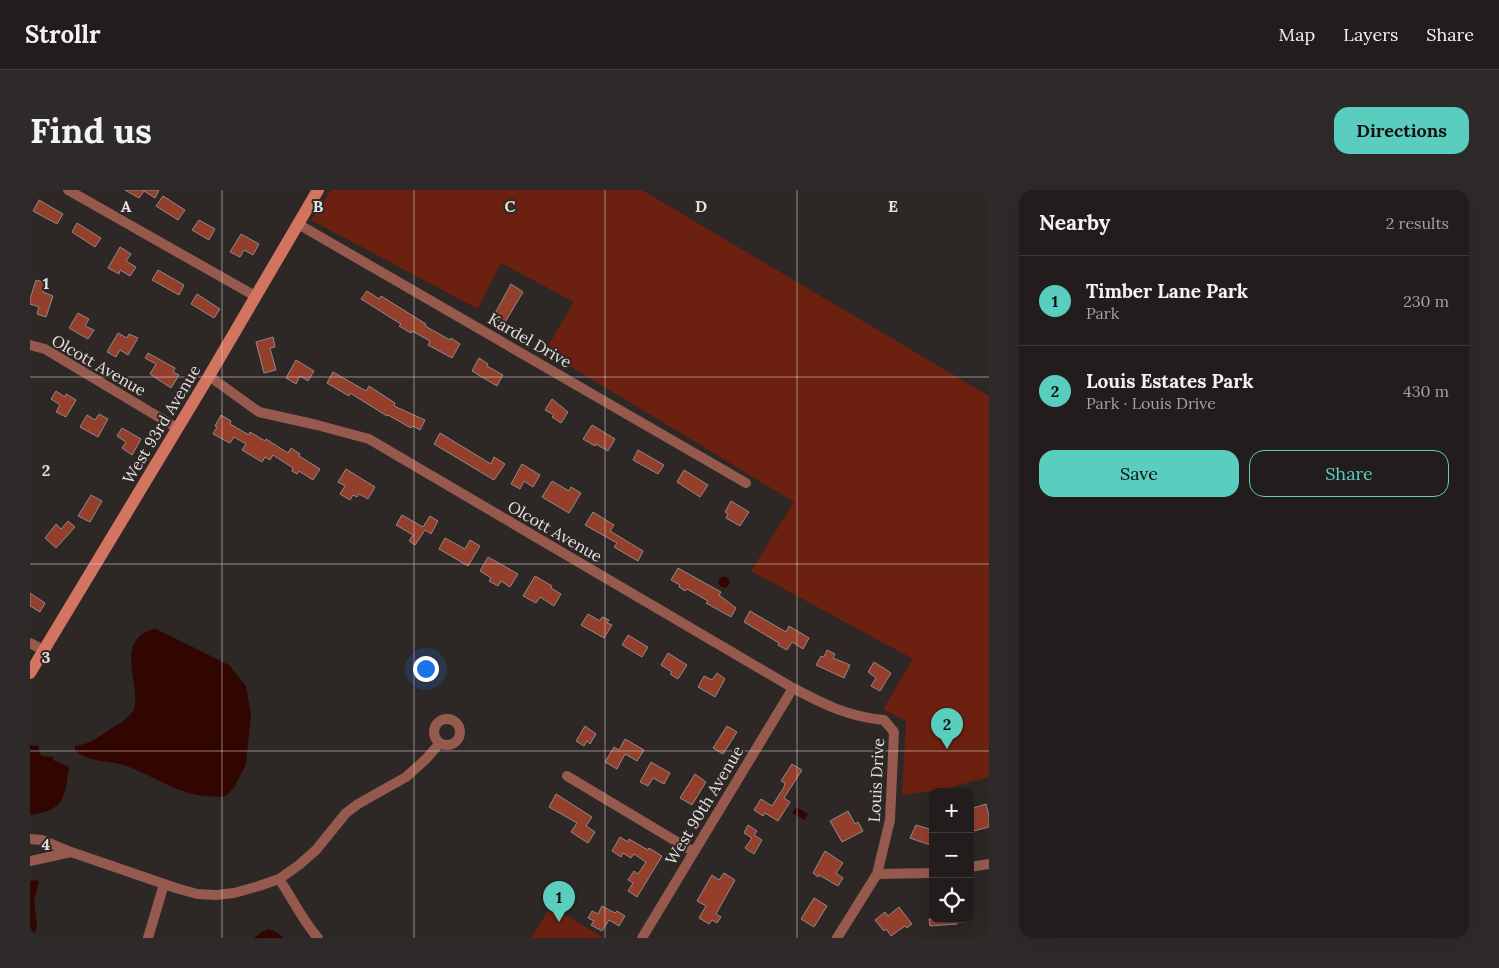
<!DOCTYPE html>
<meta charset="utf-8">
<style>
body{margin:0;font-family:Lora,serif;background:#2e2a29;color:#f1f3f6}
.controls{position:absolute;right:15px;bottom:15px;display:grid;overflow:hidden;border-radius:10px;box-shadow:0 5px 20px #0002}
.controls button{width:45px;height:45px;display:grid;place-items:center;padding:0;border:0;border-bottom:1px solid #3f3b3b;background:#221d1c;color:#f1f3f6;font:25px sans-serif}
.you{position:absolute;left:395px;top:478px;width:18px;height:18px;margin:-12px;border:4px solid #fff;border-radius:50%;background:#1a73e8;box-shadow:0 0 0 8px #1a73e833}
.badge{display:grid;place-items:center;width:32px;height:32px;border-radius:50%;background:#59cebf;color:#111;font-size:16px;font-weight:700}
.pin{position:absolute;translate:-50% -41px;filter:drop-shadow(0 1px 2px #0008)}
.pin::after{content:'';position:absolute;top:26px;width:18px;height:15px;background:inherit;clip-path:polygon(0 0,100% 0,50% 100%)}
.list{margin:0;padding:0;list-style:none}
h2{display:flex;justify-content:space-between;align-items:center;height:65px;margin:0;padding:0 20px;font-size:21px}
h2 small{font-size:16px;font-weight:400;color:#a2a2a3}
.list li{display:grid;grid-template-columns:32px 1fr auto;gap:15px;align-items:center;box-sizing:border-box;height:90px;padding:0 20px;border-top:1px solid #3f3b3b}
.list b{display:block;font-size:19px;white-space:nowrap}
.list p{margin:0;font-size:16px;white-space:nowrap;color:#a2a2a3}
.list em{font-size:16px;font-style:normal;color:#a2a2a3}
.actions{display:flex;gap:10px;padding:15px 20px}
.actions a{flex:1;padding:11px 0;border:1px solid #59cebf;border-radius:15px;text-align:center;font-size:18px;color:#59cebf}
.actions .main{background:#59cebf;color:#111}
.icon{flex:none;width:28px;height:28px;fill:none;stroke:currentColor;stroke-width:2;stroke-linecap:round;stroke-linejoin:round}
.map{position:relative;flex:none;width:959px;height:748px;overflow:hidden;border-radius:15px}
header{display:flex;align-items:center;gap:30px;box-sizing:border-box;height:70px;padding:0 25px;background:#221d1c;border-bottom:1px solid #3f3b3b}
header strong{font-size:24px}
nav{display:flex;gap:28px;margin-inline-start:auto;font-size:18px}
.intro{display:flex;align-items:center;justify-content:space-between;box-sizing:border-box;height:120px;padding:0 30px}
h1{margin:0;font-size:35px}
.button{padding:12px 22px;border-radius:15px;background:#59cebf;color:#111;font-size:18px;font-weight:700}
main{display:flex;gap:30px;padding:0 30px}
aside{flex:1;background:#221d1c;border-radius:15px;box-shadow:0 5px 20px #0002}
.map>svg:first-child{display:block}
.green{fill:#6b2010}
.water{fill:#310500}
.building{fill:#943e2c;stroke:#928987}
.lines{fill:none;stroke-linecap:round;stroke-linejoin:round}
.street{stroke:#955a4d;stroke-width:10}
.secondary{stroke:#d2745f;stroke-width:12}
.grid{fill:none;stroke:#e5e0df;stroke-width:1;stroke-opacity:0.55}
.labels{text-anchor:middle;dominant-baseline:central;stroke-width:4;stroke-linejoin:round;paint-order:stroke}
.street-label{font-size:16px;fill:#e5e0df;stroke:#2d2725}
.grid-label{font-size:16px;text-anchor:middle;font-weight:bold;fill:#e5e0df;stroke:#2d2725;stroke-width:4;stroke-linejoin:round;paint-order:stroke}
</style>
<header>
<strong>Strollr</strong>
<nav><a>Map</a><a>Layers</a><a>Share</a></nav>
</header>
<div class="intro"><h1>Find us</h1><a class="button">Directions</a></div>
<main>
<div class="map">
<svg width="959" height="748" viewBox="0 0 959 748">
<rect width="100%" height="100%" fill="#2d2725"/>
<path class="green" d="M301,0H612L959,206V587L915,599L872,605L876,531L853,519L883,469L721,381L764,312L515,161L544,112L471,73L448,119L281,30Z
M521,716L574,748H501Z"/>
<path class="water" d="M688.5 392a5.5 5.5 0 1 1 11 0a5.5 5.5 0 1 1-11 0Z
M126,439L199,475L216,496L221,524L216,574L205,596L196,606C154,610 133,590 97,576C78,569 62,574 45,561V556C58,555 69,547 79,540C87,535 98,529 103,521C106,516 105,508 105,502C102,477 92,445 126,439Z
M0,555L8,556L10,563L12,566L23,567V570L39,577C34,609 35,620 0,625Z
M766,617L778,624L775,630L762,623Z
M6,690L9,692L4,710L7,736L2,748H0V691Z
M239,739L246,742L254,748H224L231,742Z"/>
<path class="building" d="M95,0H129L125,8L114,1L109,8Z
M133,6L155,20L148,30L126,16Z
M9,10L33,24L27,34L3,21Z
M169,30L185,39L179,50L162,40Z
M47,33L71,48L65,57L42,42Z
M211,44L229,54L223,65L214,60L210,67L200,62Z
M90,57L101,64L96,71L106,77L100,86L90,80L89,84L78,78Z
M128,80L154,95L149,105L122,90Z
M6,90L16,93L13,102L23,106L16,127L7,124L9,117L0,114V109Z
M481,94L493,102L474,134L463,127Z
M337,101L349,109L351,106L396,134L395,136L420,150L421,148L430,154L422,168L398,155L400,151L382,141L381,143L369,136L371,134L331,109Z
M167,104L190,119L184,128L161,114Z
M48,123L59,129L55,136L64,140L58,149L39,138Z
M88,143L97,148L99,144L108,148L98,165L90,160L86,167L77,162Z
M243,147L245,157L240,158L246,180L234,183L226,152Z
M118,163L145,178L143,182L149,185L141,198L120,184L126,174L115,168Z
M449,168L458,174L457,176L473,185L467,196L442,181Z
M266,170L284,181L278,191L270,186L266,194L256,188Z
M303,182L336,201L339,196L365,213L364,216L395,230L390,240L383,236L381,238L358,225L357,226L320,203L319,206L297,193Z
M26,201L35,207L36,204L46,210L36,227L26,222L30,215L21,209Z
M522,209L538,222L531,233L522,227L524,225L515,220Z
M69,224L78,229L68,247L50,237L57,225L65,230Z
M191,225L201,231L200,234L219,245L220,242L235,251L236,249L258,263L261,258L270,264L269,266L290,279L283,290L269,281L267,284L262,281L263,278L243,265L240,270L235,267L232,272L212,260L216,254L204,247L200,253L183,244L187,237L185,236Z
M562,235L585,249L578,261L566,254L565,256L553,249Z
M92,238L111,249L102,265L92,258L96,252L87,246Z
M410,243L461,274L464,267L475,274L464,290L404,254Z
M608,260L634,275L628,284L603,270Z
M492,274L510,285L503,297L494,291L490,299L481,294Z
M316,279L345,297L338,309L329,304L327,307L323,305L320,310L310,304L315,296L308,292Z
M654,280L678,295L670,307L647,292Z
M522,291L539,301L541,297L551,303L539,323L512,307Z
M61,305L72,311L60,332L48,326Z
M701,311L719,322L710,336L696,328L698,324L695,322Z
M563,322L584,335L580,341L613,361L608,371L584,357L587,353L555,335Z
M372,325L393,337L400,326L408,331L401,344L395,340L385,355L379,351L383,345L366,335Z
M38,331L45,337L26,358L15,348L26,334L31,339Z
M415,348L435,359L440,350L450,356L438,376L409,359Z
M458,367L488,384L480,397L471,391L468,396L459,391L461,388L450,381Z
M648,378L691,402L689,405L706,418L701,427L676,413L678,411L657,399L655,401L649,397L650,395L641,390Z
M505,386L522,396L521,398L531,404L524,416L510,407L506,413L493,406Z
M0,403L15,413L10,422L0,416Z
M720,421L756,442L759,436L779,448L773,459L762,452L757,460L748,455L749,453L714,432Z
M558,424L570,431L572,427L579,430L577,433L582,435L574,448L551,435Z
M598,445L618,457L612,467L592,455Z
M797,460L805,464L803,468L820,475L814,488L786,475L791,466L794,467Z
M638,463L657,475L648,489L640,484L642,482L631,475Z
M844,472L861,483L850,501L841,496L846,488L838,482Z
M687,483L695,489L685,507L668,497L674,486L682,490Z
M555,536L566,544L560,554L557,551L554,556L546,551Z
M697,536L707,542L693,564L683,558Z
M595,549L614,560L607,571L595,564L587,579L575,572L584,557L589,560Z
M621,572L640,583L634,594L623,588L618,596L610,592Z
M762,574L772,580L754,608L760,612L748,631L735,623L733,626L724,620L731,609L742,616L754,597L755,593L751,591Z
M665,584L676,592L662,615L650,608Z
M526,604L562,627L556,636L565,642L558,653L541,642L547,633L519,617Z
M956,614L959,626V637L940,642V619Z
M818,621L825,634L828,632L833,641L812,652L800,631Z
M718,635L727,641L724,645L732,650L724,664L715,658L722,648L714,643Z
M886,635L903,640V656L880,648Z
M590,647L598,652L599,649L618,660L619,658L632,666L607,707L598,701L603,693L598,690L604,681L608,684L616,672L604,664L601,668L593,663L591,667L582,661Z
M795,661L813,673L806,683L813,688L808,696L789,685L788,687L783,683Z
M694,683L705,690L686,724L691,727L687,733L682,730L679,734L669,728L676,716L667,711L682,685L689,690Z
M784,708L797,716L784,737L771,729Z
M572,716L585,723L587,721L595,726L589,736L579,730L572,741L561,735L564,731L558,728L562,721L568,724Z
M869,717L882,734L877,738L875,736L861,746L856,739L854,741L845,730L855,722L858,726Z
M899,729H926L927,734L900,736Z"/>
<g class="lines">
<path class="street" d="M38,0L225,106
M268,34L716,293
M0,155L15,159L147,238
M179,186L229,222L287,235L339,249L763,498C793,514 819,527 854,530L864,542L860,630L847,684L807,748
M0,453L13,460
M404 542a13 13 0 1 1 26 0a13 13 0 1 1-26 0Z
M537,586L664,662
M0,649L12,650L41,662L0,671
M41,662L146,698L167,704L186,705L204,703L229,696L249,689L269,675L286,660L316,623L328,614L376,587L396,569L410,553
M940,677L959,674
M847,684L903,683
M249,689C263,709 272,730 288,748
M118,748L134,694
M612,748L763,498"/>
<path class="secondary" d="M0,483L179,186L288,0"/>
</g>
<path class="grid" d="M192,0V748M384,0V748M575,0V748M767,0V748M0,187H959M0,374H959M0,561H959"/>
<g class="labels">
<g class="street-label">
<text transform="translate(500 150) rotate(30)">Kardel Drive</text>
<text transform="translate(69 175) rotate(30)">Olcott Avenue</text>
<text transform="translate(131 234) rotate(-59)">West 93rd Avenue</text>
<text transform="translate(525 341) rotate(30)">Olcott Avenue</text>
<text transform="translate(846 590) rotate(-87)">Louis Drive</text>
<text transform="translate(674 615) rotate(-59)">West 90th Avenue</text>
</g>
</g>
<g class="grid-label">
<text x="96" y="22">A</text>
<text x="288" y="22">B</text>
<text x="480" y="22">C</text>
<text x="671" y="22">D</text>
<text x="863" y="22">E</text>
<text x="16" y="99">1</text>
<text x="16" y="286">2</text>
<text x="16" y="473">3</text>
<text x="16" y="660">4</text>
</g>
</svg>
<div class="controls">
<button>+</button>
<button>−</button>
<button><svg class="icon" aria-label="locate" viewBox="0 0 24 24"><circle cx="12" cy="12" r="6"/><path d="M12 2v4M12 18v4M2 12h4M18 12h4"/></svg></button>
</div>
<div class="you"></div>
<div class="pin badge" style="left:529px;top:732px">1</div>
<div class="pin badge" style="left:917px;top:559px">2</div>
</div>
<aside>
<h2>Nearby<small>2 results</small></h2>
<ul class="list">
<li><span class="badge">1</span><div><b>Timber Lane Park</b><p>Park</p></div><em>230 m</em></li>
<li><span class="badge">2</span><div><b>Louis Estates Park</b><p>Park · Louis Drive</p></div><em>430 m</em></li>
</ul>
<div class="actions"><a class="main">Save</a><a>Share</a></div>
</aside>
</main>
